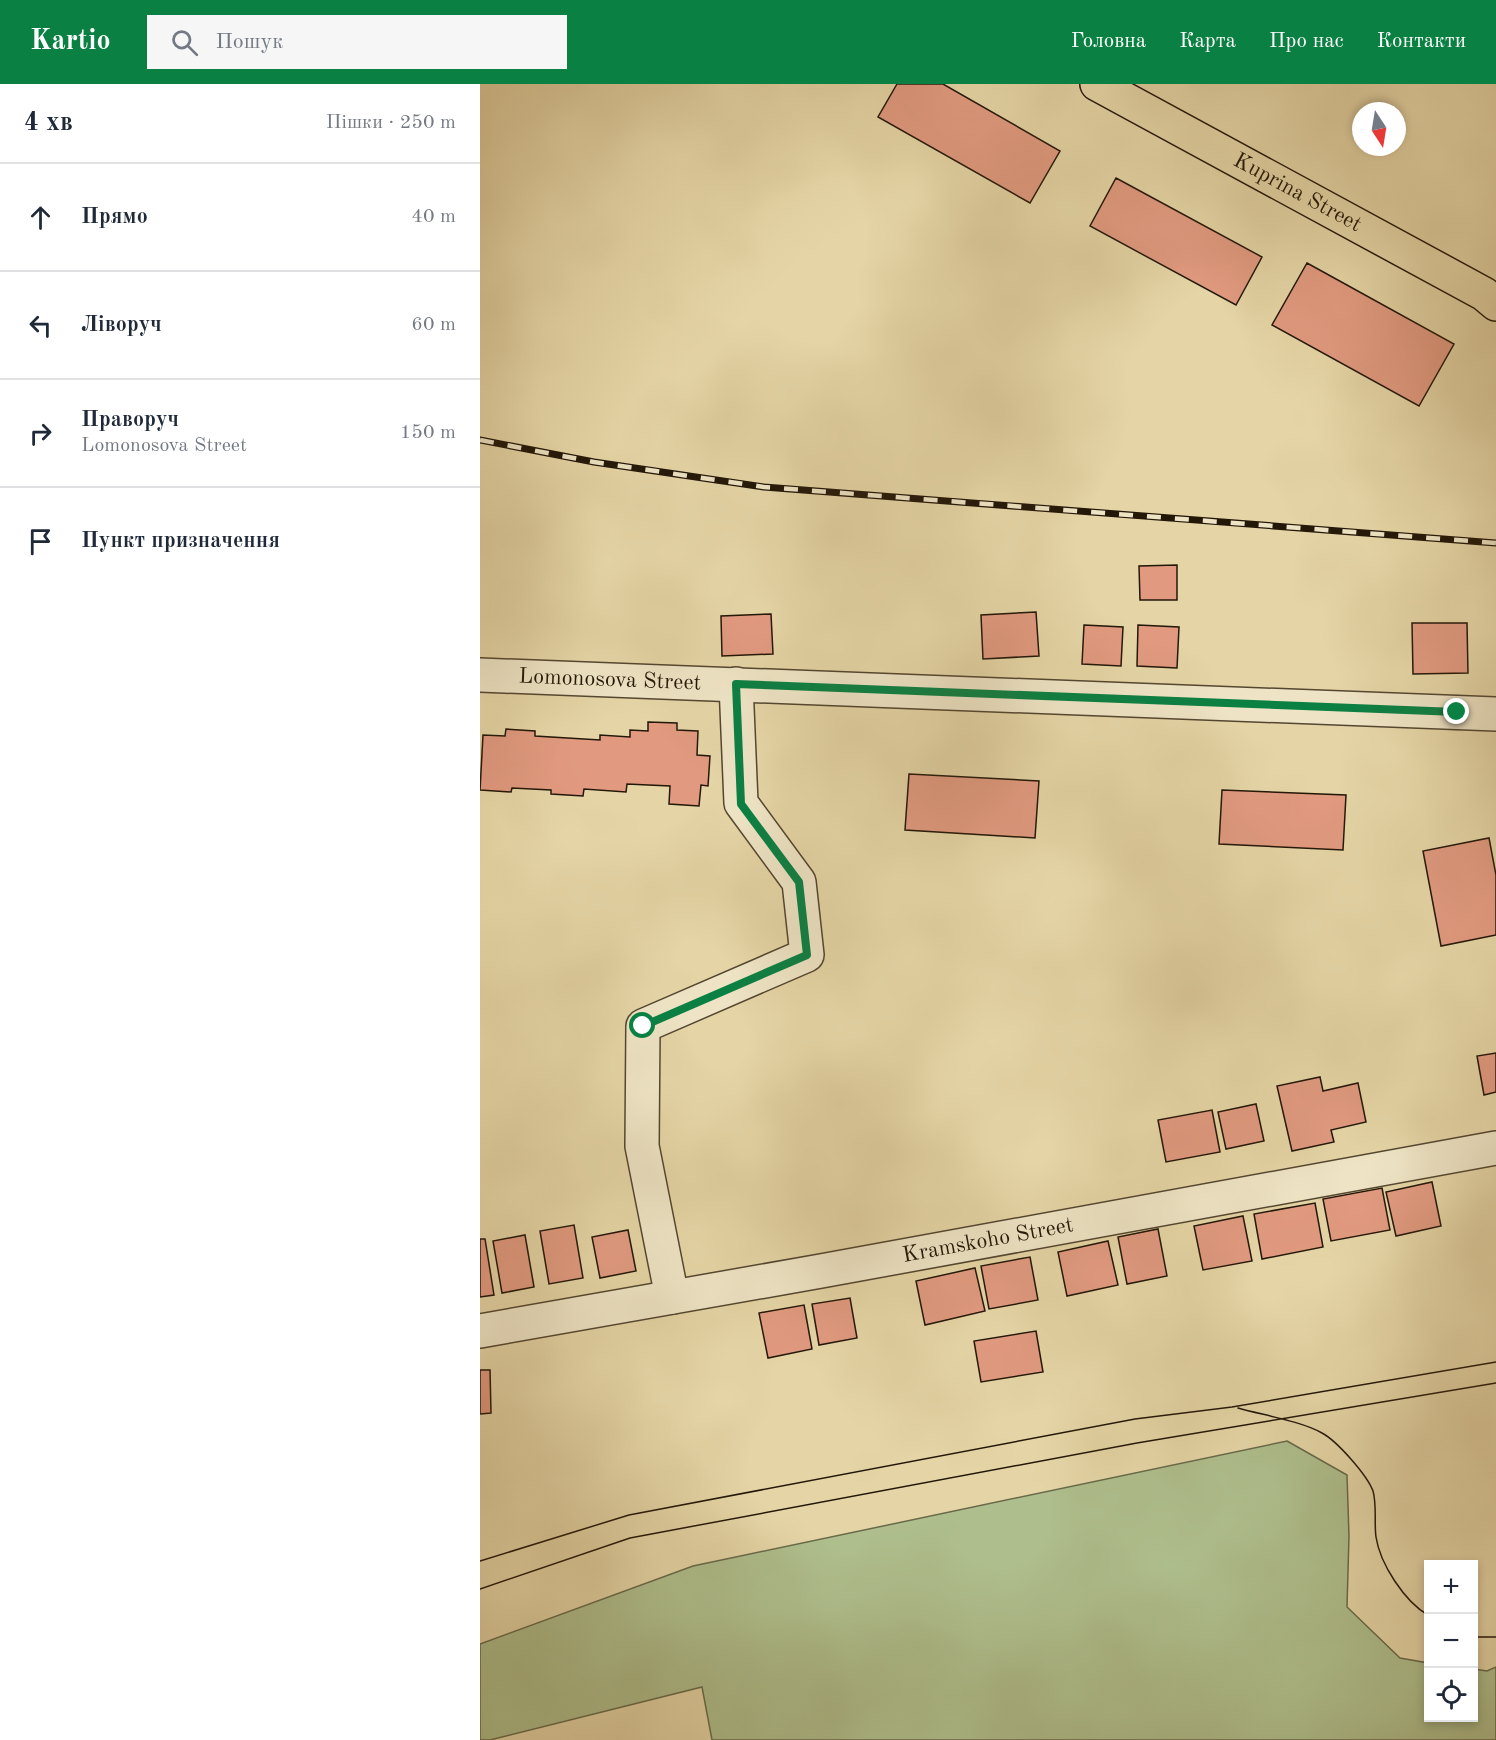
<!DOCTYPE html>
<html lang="uk">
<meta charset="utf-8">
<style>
body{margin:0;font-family:"Old Standard TT",serif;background:#f6f6f7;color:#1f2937}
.controls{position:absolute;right:18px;bottom:18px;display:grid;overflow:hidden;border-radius:0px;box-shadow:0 3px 9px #0003}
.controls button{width:54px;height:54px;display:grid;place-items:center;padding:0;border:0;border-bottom:2px solid #e0e1e3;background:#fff;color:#1f2937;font:30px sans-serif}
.compass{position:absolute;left:872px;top:18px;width:54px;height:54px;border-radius:50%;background:#fff;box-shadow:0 3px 9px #0003;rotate:168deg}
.stop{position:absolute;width:18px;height:18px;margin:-14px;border:4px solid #0b8043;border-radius:50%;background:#fff}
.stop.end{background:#0b8043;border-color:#fff;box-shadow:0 2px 6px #0008}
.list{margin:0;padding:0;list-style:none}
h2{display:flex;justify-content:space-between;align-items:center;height:78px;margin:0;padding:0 24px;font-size:26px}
h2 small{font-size:20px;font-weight:400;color:#747a83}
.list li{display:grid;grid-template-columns:39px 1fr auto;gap:18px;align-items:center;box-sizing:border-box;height:108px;padding:0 24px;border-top:2px solid #e0e1e3}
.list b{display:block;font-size:22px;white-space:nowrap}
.list p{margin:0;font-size:20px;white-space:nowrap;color:#747a83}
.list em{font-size:20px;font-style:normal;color:#747a83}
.icon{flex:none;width:33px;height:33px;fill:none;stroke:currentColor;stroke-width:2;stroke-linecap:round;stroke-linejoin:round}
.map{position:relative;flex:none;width:1016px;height:1656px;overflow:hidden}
header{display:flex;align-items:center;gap:36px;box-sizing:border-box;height:84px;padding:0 30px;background:#0b8043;color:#fff}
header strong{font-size:28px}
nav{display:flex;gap:33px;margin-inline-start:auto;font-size:21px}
.search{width:420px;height:54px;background:#f6f6f7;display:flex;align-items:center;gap:15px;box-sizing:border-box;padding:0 21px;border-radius:0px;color:#747a83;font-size:22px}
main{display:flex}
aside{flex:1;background:#fff}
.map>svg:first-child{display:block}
.green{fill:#aebe8c;stroke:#686a4a;stroke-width:1.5}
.building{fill:#e19a80;stroke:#231708;stroke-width:1.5}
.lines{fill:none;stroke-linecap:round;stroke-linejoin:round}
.minor-casing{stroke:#544630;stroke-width:36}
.major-casing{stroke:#231708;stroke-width:36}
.minor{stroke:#eee4c5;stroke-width:33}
.major{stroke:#e5d5a6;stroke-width:33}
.tram{stroke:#231708;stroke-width:1.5}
.rail-casing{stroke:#231708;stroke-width:7}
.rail{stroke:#eee4c5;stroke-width:4.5;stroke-dasharray:14;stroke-linecap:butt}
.route{stroke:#0b8043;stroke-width:8}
.labels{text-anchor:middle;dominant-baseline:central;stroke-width:5;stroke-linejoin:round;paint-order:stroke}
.street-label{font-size:22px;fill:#231708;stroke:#eee4c5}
</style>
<header>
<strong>Kartio</strong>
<div class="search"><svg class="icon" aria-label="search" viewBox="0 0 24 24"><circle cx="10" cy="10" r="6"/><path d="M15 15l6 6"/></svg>Пошук</div>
<nav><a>Головна</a><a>Карта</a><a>Про нас</a><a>Контакти</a></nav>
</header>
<main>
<aside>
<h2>4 хв<small>Пішки · 250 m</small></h2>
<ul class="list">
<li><svg class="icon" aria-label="ahead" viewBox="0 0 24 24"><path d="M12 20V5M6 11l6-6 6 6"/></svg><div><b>Прямо</b></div><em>40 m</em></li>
<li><svg class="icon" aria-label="left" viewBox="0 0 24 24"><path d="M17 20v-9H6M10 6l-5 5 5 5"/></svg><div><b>Ліворуч</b></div><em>60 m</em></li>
<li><svg class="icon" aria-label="right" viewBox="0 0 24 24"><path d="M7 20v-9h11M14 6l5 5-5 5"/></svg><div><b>Праворуч</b><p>Lomonosova Street</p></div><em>150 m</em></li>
<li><svg class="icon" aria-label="arrive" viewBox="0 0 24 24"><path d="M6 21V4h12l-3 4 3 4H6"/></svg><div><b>Пункт призначення</b></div></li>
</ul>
</aside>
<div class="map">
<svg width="1016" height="1656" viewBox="0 0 1016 1656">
<rect width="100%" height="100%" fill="#e5d5a6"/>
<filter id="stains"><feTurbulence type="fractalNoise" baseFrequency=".00333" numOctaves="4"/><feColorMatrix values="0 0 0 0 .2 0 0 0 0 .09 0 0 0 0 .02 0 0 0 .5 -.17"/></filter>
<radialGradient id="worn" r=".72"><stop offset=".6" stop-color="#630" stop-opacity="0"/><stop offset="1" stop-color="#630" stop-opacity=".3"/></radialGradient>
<path class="green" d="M807,1357L867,1391L869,1452L867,1523L920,1574L948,1579V1634H994V1585L1007,1587L1016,1583V1656H232L222,1603L10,1656H0V1560L213,1482Z"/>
<path class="building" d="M417,0H463L580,67L550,119L398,33Z
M636,94L782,173L756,221L610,142Z
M827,179L974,260L939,322L792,241Z
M697,481V516H660L659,482Z
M556,528L559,572L503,575L501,531Z
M291,530L293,570L242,572L241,532Z
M932,539H987L988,589L933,590Z
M604,541L643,543L641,582L602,580Z
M658,541L699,543L697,584L657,582Z
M168,638L197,639V646L218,647L217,671L230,672L228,702L221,701L219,722L189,720L190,702L147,700L146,708L104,705L103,712L71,710V706L32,704L31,708L0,706L3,651L25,652L26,645L55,647V652L120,656V651L150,653V646L168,647Z
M429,690L559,697L555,754L425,746Z
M742,706L866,711L863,766L739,760Z
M1009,754L1016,791V851L961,862L943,767Z
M1016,969V1008L1004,1011L997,972Z
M840,993L843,1007L878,999L886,1038L851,1046L854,1058L812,1067L797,1002Z
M776,1020L784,1057L746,1065L738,1028Z
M732,1026L740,1068L686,1078L678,1036Z
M952,1098L961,1142L916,1152L906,1108Z
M902,1104L910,1146L851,1157L843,1115Z
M835,1119L843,1163L782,1175L774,1130Z
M763,1132L772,1177L723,1186L714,1142Z
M94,1141L103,1194L69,1200L60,1147Z
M678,1145L687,1192L647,1200L638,1153Z
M148,1146L156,1187L120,1194L112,1153Z
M45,1151L54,1203L22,1209L13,1157Z
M0,1155H5L14,1211L0,1213Z
M628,1157L638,1201L587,1212L578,1168Z
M550,1173L558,1216L509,1225L501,1182Z
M495,1184L505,1227L445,1241L436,1197Z
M370,1214L377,1254L339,1261L332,1220Z
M324,1221L332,1265L288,1274L279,1229Z
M556,1247L563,1288L501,1298L494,1257Z
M0,1286H10L11,1329L0,1330Z"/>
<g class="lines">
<defs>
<g id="minor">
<path id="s1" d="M0,591L1016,630"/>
<path d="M192,1213L162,1062L163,942L327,871L319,798L261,719L256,600"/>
<path id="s2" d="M0,1247L341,1187L1016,1064"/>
</g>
<g id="major">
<path id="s3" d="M617,0L1004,210L1016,220"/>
</g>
</defs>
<use href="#minor" class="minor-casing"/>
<use href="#major" class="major-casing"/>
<use href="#minor" class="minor"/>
<use href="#major" class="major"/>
<path class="tram" d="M758,1324C782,1331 821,1337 842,1349C857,1357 887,1391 893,1407C897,1421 894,1439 896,1453C900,1480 925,1518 948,1531
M0,1477L149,1431L655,1335L752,1323L1016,1278
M0,1505L150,1454L657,1359L1016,1299
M994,1553H1016"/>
<defs>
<path id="rail" d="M0,356L114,378L284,403L1016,459"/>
</defs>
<use href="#rail" class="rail-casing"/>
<use href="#rail" class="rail"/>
</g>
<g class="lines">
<path class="route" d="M163,942L327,871L319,798L261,720L256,600L977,628"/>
</g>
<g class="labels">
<g class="street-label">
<text stroke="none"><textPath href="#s3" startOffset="228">Kuprina Street</textPath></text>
<text stroke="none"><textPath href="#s1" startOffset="130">Lomonosova Street</textPath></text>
<text stroke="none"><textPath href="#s2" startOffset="516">Kramskoho Street</textPath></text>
</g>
</g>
<rect width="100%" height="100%" filter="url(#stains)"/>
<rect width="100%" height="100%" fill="url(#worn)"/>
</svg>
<div class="controls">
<button>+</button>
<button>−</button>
<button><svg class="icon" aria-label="locate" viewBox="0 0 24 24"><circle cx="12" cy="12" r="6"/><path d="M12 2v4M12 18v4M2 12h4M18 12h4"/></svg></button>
</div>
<svg class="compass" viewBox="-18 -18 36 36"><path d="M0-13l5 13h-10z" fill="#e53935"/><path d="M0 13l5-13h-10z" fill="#747a83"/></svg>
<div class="stop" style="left:163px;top:942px"></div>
<div class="stop end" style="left:977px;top:628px"></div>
</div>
</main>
